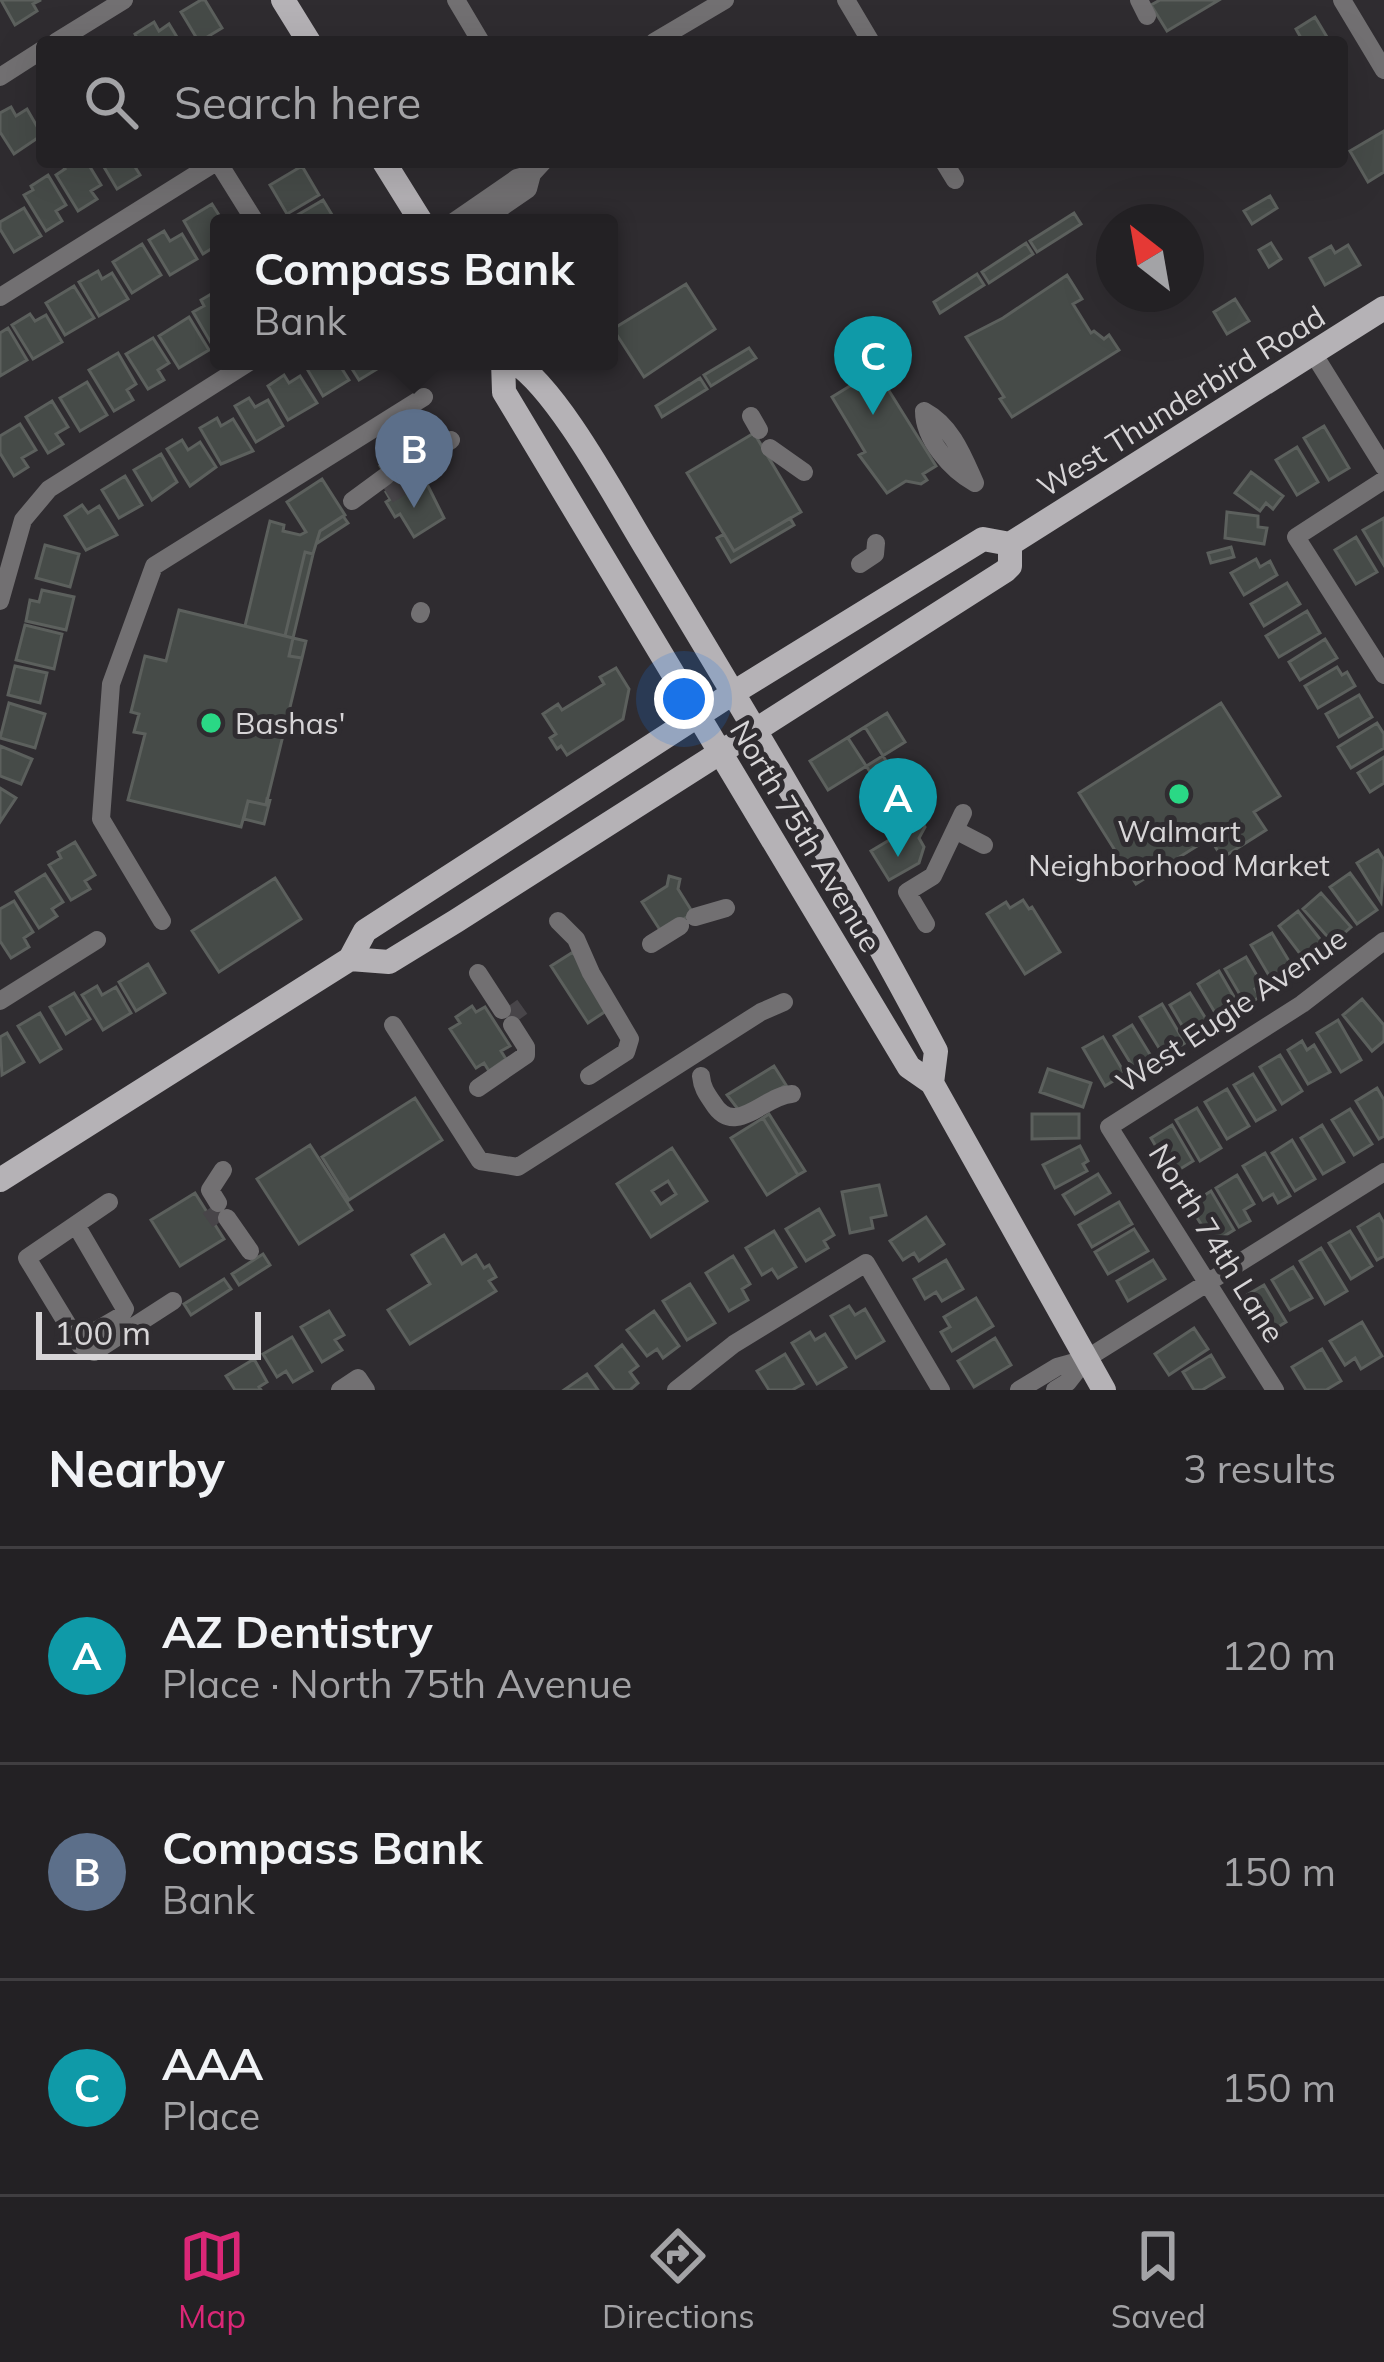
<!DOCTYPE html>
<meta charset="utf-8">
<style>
body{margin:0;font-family:Mulish,sans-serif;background:#2b292c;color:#f1f3f6}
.compass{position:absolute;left:1096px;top:204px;width:108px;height:108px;border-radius:50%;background:#232124;box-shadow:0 12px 48px #0002;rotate:329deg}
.scale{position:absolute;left:36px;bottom:30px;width:225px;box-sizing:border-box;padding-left:12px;border:6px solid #d7d5d7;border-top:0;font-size:33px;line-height:42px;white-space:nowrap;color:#d7d5d7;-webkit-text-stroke:9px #2f2c30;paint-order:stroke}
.you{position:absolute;left:684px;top:699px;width:42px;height:42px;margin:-30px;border:9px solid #fff;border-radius:50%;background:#1a73e8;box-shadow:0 0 0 18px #1a73e833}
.badge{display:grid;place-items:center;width:78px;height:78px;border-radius:50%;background:#db2777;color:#fff;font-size:39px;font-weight:700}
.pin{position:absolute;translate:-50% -99px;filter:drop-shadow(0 3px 6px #0008)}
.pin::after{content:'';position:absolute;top:63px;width:42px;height:36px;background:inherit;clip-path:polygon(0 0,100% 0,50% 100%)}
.popup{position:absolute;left:210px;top:214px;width:408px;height:156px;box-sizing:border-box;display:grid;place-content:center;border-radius:12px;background:#232124;filter:drop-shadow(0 3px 9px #0005);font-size:39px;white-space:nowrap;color:#a3a3a6}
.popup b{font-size:45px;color:#f1f3f6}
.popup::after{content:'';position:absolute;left:50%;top:100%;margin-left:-24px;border:24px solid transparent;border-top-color:#232124}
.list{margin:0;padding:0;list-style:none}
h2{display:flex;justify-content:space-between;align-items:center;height:156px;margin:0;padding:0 48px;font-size:51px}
h2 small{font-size:39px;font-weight:400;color:#a3a3a6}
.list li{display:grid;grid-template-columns:78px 1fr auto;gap:36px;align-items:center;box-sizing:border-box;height:216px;padding:0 48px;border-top:3px solid #403e41}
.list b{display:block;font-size:45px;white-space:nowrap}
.list p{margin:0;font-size:39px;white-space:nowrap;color:#a3a3a6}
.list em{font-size:39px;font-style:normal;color:#a3a3a6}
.icon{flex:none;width:66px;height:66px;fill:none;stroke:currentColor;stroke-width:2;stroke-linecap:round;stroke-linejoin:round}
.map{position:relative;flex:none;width:1384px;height:1390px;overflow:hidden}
.search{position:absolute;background:#232124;box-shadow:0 12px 48px #0002;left:36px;right:36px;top:36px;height:132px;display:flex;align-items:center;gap:30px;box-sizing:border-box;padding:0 42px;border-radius:12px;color:#a3a3a6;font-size:45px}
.sheet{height:804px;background:#232124}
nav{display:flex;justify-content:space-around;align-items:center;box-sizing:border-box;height:168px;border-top:3px solid #403e41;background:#232124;font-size:33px;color:#a3a3a6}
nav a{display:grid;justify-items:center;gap:6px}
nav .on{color:#db2777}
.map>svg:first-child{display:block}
.building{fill:#464b48;stroke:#5c605d;stroke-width:3;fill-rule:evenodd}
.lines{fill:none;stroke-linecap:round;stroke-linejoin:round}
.minor-tunnel{stroke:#484549;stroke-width:18;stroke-dasharray:18 9;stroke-linecap:butt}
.minor{stroke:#727072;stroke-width:18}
.major{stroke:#b5b2b6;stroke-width:24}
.poi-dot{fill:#2ad885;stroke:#2f2c30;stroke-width:4.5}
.labels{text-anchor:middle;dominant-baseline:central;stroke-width:10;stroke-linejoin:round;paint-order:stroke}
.street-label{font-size:30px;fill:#d7d5d7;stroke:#2f2c30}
.poi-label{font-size:30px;fill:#d7d5d7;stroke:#2f2c30;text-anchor:start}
</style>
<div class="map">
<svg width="1384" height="1390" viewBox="0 0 1384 1390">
<rect width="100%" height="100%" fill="#2f2c30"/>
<path class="building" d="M1,0H41L33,4L37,11L15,25Z
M201,0H205L222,28L199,42L181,12Z
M1160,0H1219L1167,31L1151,5Z
M1315,17L1330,42H1294L1301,38L1296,29Z
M154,22L159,31L169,24L180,42H139L135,34Z
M11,107L16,116L27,109L42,135L14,154L0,132V113Z
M1384,131V172L1368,182L1350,151Z
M67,162H87L101,185L91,191L97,199L78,211L56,175L65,169L62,165Z
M101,162H132L140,175L117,189Z
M302,166L319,195L287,214L270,185Z
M48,175L66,205L56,211L62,221L46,231L24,195L33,190L31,186Z
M1270,196L1277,208L1252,224L1244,211Z
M323,200L337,223H298L294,217Z
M212,204L224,223H219V244L203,254L184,221Z
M24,208L41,236L14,252L0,229V222Z
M1074,213L1081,224L1037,252L1030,241Z
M164,231L170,241L182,234L197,259L170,275L149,240Z
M1026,243L1033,254L989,283L982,272Z
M1271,243L1281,259L1269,267L1259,250Z
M142,244L161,275L132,293L113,262Z
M1348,245L1360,265L1325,285L1310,258L1331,246L1335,253Z
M98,271L102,279L112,273L128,299L99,316L79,282Z
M977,274L984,285L940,313L934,302Z
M1067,275L1082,299L1073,304L1091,333L1094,331L1104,339L1109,335L1119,350L1012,417L1000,399L1004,397L966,337L1003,318Z
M686,284L715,329L644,377L613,329Z
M74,286L94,318L65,335L46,303Z
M218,290L219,345L214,348L193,312L204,306L201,300Z
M1235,299L1249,321L1227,334L1214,312Z
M30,314L35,321L46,315L62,342L33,359L12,325Z
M189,317L209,350L179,368L159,336Z
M8,328L27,360L0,376V333Z
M153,338L169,363L158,370L164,380L148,389L126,354Z
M749,348L756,358L711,386L704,375Z
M118,353L136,384L127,390L133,400L114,411L89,370Z
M337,361L349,380L323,396L303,362Z
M347,361H386L387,363L359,380Z
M876,370L936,466L923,474L927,480L921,484L906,481L887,493L859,455L865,452L832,397Z
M284,375L289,383L300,376L317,403L288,420L268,386Z
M700,378L707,389L662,417L656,406Z
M87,382L107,415L80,431L60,398Z
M249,398L255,407L268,400L283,426L256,442L235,406Z
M52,401L68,427L56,434L63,444L48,453L26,417Z
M217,418L221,426L233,419L253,451L221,464L200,428Z
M20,424L36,450L22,458L28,467L14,476L0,453V436Z
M1324,426L1349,468L1329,480L1304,438Z
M754,433L801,512L734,551L687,473Z
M182,440L188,450L200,442L216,467L190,486L167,449Z
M1297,447L1318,482L1297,495L1276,460Z
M161,454L177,482L152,500L134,470Z
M395,457L413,485L390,499L386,492L393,487L380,466Z
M1251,472L1283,496L1273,509L1266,503L1260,511L1235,493Z
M125,476L142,505L119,518L102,490Z
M424,478L444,518L414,537L400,514L395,517L386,502Z
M322,479L345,515L320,531L313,554L305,552L285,636L245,626L270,521L284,525L283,531L300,535L306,532L287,502Z
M82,505L88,513L99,506L117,535L86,550L65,516Z
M1227,512L1258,516V527L1267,528L1264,544L1225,538Z
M343,516L348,523L316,544L320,531Z
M790,518L794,525L731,562L717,538L724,534L734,551Z
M1384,518V565L1363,530Z
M1356,537L1377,572L1356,584L1335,550Z
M45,545L79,554L70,587L36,578Z
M1231,547L1234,557L1211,563L1208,553Z
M305,552L313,554L293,638L285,636Z
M1256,559L1260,567L1270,561L1277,575L1244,595L1231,573Z
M1287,583L1300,604L1264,626L1251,604Z
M42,590L74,597L66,630L26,621L30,600L39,602Z
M179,610L293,638L289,656L302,658L266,805L248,801L241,827L128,800L145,734L134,732L139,714L131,712L145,656L166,661Z
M1307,611L1320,633L1279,657L1266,636Z
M25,625L62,634L54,669L16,660Z
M293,638L306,641L302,658L289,656Z
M1325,639L1337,658L1300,680L1289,662Z
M15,666L47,673L40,703L8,695Z
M1337,667L1342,675L1347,672L1355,686L1318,708L1305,686Z
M616,668L629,689L623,719L567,755L561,746L557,749L550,738L556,734L543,714L558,704L562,710L604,684L600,677Z
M1359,695L1372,717L1339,737L1326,714Z
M9,703L45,714L35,748L0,738Z
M1221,703L1280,796L1254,812L1266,830L1222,858L1210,838L1136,884L1079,793Z
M887,713L905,742L828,790L810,761Z
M1377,723L1384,734V748L1351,768L1338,747Z
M865,727L888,764L872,775L848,738Z
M0,746L32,759L21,784L0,776Z
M1384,757V783L1370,792L1358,773Z
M0,788L16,798L0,822Z
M267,799L270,800L264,824L244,819L248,801L266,805Z
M921,821L925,827L919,838L924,847L919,863L889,880L871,851Z
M75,842L95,875L85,881L90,889L71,900L49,865L61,858L58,852Z
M1378,850L1384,860L1381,902L1357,863Z
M1350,873L1377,910L1357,924L1330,887Z
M45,874L63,902L52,909L57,916L39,928L16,892Z
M669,876L680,879L678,889L693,913L662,933L642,902L667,886Z
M275,878L301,919L219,972L192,931Z
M1321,893L1351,927L1333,943L1303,909Z
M1023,900L1029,909L1032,907L1060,952L1025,974L987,914L1006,902L1010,908Z
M14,901L33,932L24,938L29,947L11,958L0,941V909Z
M1298,911L1327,948L1307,963L1279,926Z
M1272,933L1295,971L1274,984L1251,945Z
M573,952L609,1009L588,1023L551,966Z
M1246,957L1262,984L1255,989L1260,997L1246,1005L1225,969Z
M148,964L165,993L136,1011L119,982Z
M1219,971L1241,1009L1220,1021L1198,984Z
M97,986L102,995L116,987L131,1013L103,1030L82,995Z
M74,993L90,1019L66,1034L50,1007Z
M1190,993L1211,1027L1190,1039L1170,1005Z
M1362,999L1384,1025V1041L1372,1051L1343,1015Z
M1162,1004L1185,1043L1164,1056L1140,1017Z
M472,1006L476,1012L485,1007L510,1046L501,1051L506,1059L489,1071L484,1063L476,1068L450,1029L460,1023L456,1017Z
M40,1013L61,1049L40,1062L18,1026Z
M1338,1020L1361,1060L1341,1072L1317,1033Z
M1132,1025L1154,1061L1136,1072L1114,1036Z
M7,1033L24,1062L2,1075L0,1037Z
M1103,1037L1125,1074L1105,1086L1083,1048Z
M1302,1041L1307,1050L1314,1045L1330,1072L1308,1084L1288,1050Z
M1280,1055L1302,1091L1282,1104L1260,1067Z
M774,1066L786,1085L741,1113L727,1095Z
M1048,1069L1091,1083L1083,1107L1040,1092Z
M1253,1074L1275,1110L1256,1121L1234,1085Z
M1377,1088L1384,1100V1136L1379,1139L1356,1101Z
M1227,1089L1249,1126L1227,1139L1205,1102Z
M415,1098L442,1140L349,1200L322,1157Z
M1197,1108L1221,1148L1200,1161L1176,1120Z
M1350,1109L1372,1144L1354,1155L1332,1120Z
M769,1114L805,1171L798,1175L763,1118Z
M1032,1114H1079V1138L1032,1139Z
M763,1118L798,1175L767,1195L731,1138Z
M1172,1125L1193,1161L1172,1174L1151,1138Z
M1322,1125L1344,1162L1323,1174L1301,1138Z
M1292,1140L1315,1179L1295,1191L1272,1153Z
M310,1145L352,1210L299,1244L257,1179Z
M1080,1146L1088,1161L1083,1164L1087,1171L1055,1188L1043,1165Z
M672,1148L707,1201L651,1237L617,1184ZM668,1181L676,1194L661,1204L652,1191Z
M1265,1153L1290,1196L1278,1203L1273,1194L1263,1200L1243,1166Z
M1098,1174L1110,1193L1075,1214L1063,1195Z
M1237,1175L1254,1204L1244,1210L1250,1221L1239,1227L1216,1188Z
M879,1185L886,1215L871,1218L873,1228L850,1233L842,1192Z
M1211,1191L1234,1230L1213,1243L1189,1205Z
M195,1193L224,1239L180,1266L151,1220Z
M1119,1202L1132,1224L1092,1247L1079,1225Z
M819,1209L834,1235L824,1241L828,1248L806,1261L786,1229Z
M1379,1214L1384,1223V1256L1377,1260L1358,1227Z
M926,1217L944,1244L919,1261L914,1253L903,1260L890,1241Z
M1134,1229L1148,1251L1108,1274L1095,1252Z
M774,1231L796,1267L778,1278L772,1269L762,1275L746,1248Z
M1350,1231L1372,1266L1351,1279L1329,1243Z
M444,1235L462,1264L476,1255L484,1268L489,1265L496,1277L489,1281L496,1291L410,1344L388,1310L430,1284L412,1255Z
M1321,1248L1347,1291L1325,1304L1300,1261Z
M263,1254L270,1265L239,1285L232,1274Z
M733,1256L750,1284L742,1289L748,1300L729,1311L706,1273Z
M946,1260L963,1289L942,1301L936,1292L925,1299L914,1279Z
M1153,1260L1165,1279L1128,1301L1117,1281Z
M1293,1267L1312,1298L1290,1310L1272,1280Z
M224,1279L231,1289L191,1315L184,1304Z
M690,1284L715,1323L687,1340L663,1301Z
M1264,1285L1286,1322L1268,1333L1245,1296Z
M976,1298L993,1326L952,1351L941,1332L950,1327L944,1317Z
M849,1306L855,1315L865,1309L884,1341L856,1358L831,1316Z
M329,1311L344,1335L335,1340L342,1350L322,1362L301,1327Z
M654,1311L679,1346L663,1358L657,1349L647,1356L627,1330Z
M1362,1322L1382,1356L1361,1369L1355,1358L1345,1365L1330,1341Z
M1194,1328L1208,1349L1169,1375L1155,1354Z
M810,1332L815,1340L825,1334L846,1367L817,1384L792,1343Z
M292,1337L312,1371L293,1382L286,1371L277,1377L263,1354Z
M995,1338L1011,1365L974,1387L958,1361Z
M622,1345L638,1366L630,1372L638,1383L630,1390H615L596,1366Z
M1322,1349L1341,1381L1326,1390H1306L1292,1367Z
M785,1354L803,1384L792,1390H769L757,1371Z
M1211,1355L1224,1377L1202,1390H1194L1183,1372Z
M254,1359L267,1382L259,1387L261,1390H235L226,1376Z
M587,1374L598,1390H564Z"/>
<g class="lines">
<path class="minor-tunnel" d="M388,495L410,481
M510,1005L520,1019
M210,1208L220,1222"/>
<path class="minor" d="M456,0L481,42
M846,0L871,42
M1139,0L1147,16
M1342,0L1384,70
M56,42L124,0
M654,42L725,0
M0,77L42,50
M218,162L256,223
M944,162L955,180
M452,223L517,178L532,174
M479,223L528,189L532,174L543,162
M0,297L216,162
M1313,353L1384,467
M924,411C924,439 951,470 975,483
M924,411C952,426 963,456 975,483
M751,416L759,430
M770,448L804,472
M401,467L411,465L451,440
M1384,480L1296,537L1384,675
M352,501L386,476
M860,564L875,554L876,543
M0,601L23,520L49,489L251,361
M420,614L421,611
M955,830L984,845
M695,917L726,908
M162,921L101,819L111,684L154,566L424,397
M558,921L576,939L591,973L630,1039L626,1052L589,1076
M926,924L907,892L933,876L963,813
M651,944L680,926
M478,973L502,1010
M0,1001L97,940
M393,1025L480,1161L518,1167L761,1012L784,1002
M701,1076C702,1087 706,1093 713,1103C735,1139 764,1095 792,1094
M478,1088L526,1055V1047L512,1025
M109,1202L27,1258L80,1345L94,1352L173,1301
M218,1203L210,1190L223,1170
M227,1218L250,1251
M76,1225L125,1309L121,1316L78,1341
M340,1390L358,1378L366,1390
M676,1390L734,1344L866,1263L941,1390
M1019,1390L1057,1367L1086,1359L1384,1172
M1055,1390L1068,1382L1086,1359
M1275,1390L1109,1127L1302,1004L1384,941"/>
<path class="major" d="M283,0L309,42
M384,162L422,223
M503,361L504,392L909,1067L932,1083L1104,1390
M513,361C559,390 618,503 649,553C748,717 846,881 936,1051L932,1083
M350,959L389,962L456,921L1005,571L1010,566V544
M0,1180L350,959L365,931L733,693L983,539L1010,544L1384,308"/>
</g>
<g class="poi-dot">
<circle cx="211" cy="723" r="12"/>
<circle cx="1179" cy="794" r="12"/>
</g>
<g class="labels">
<g class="street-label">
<text transform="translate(1181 401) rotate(-32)">West Thunderbird Road</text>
<text transform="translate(806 836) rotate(59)">North 75th Avenue</text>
<text transform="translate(1231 1010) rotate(-34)">West Eugie Avenue</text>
<text transform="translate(1217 1243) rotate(58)">North 74th Lane</text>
</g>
<g class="poi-label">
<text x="235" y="723">Bashas'</text>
<text x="1179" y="831" text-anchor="middle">Walmart<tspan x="1179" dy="34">Neighborhood Market</tspan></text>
</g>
</g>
</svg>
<svg class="compass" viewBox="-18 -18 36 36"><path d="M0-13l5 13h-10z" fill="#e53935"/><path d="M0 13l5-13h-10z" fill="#a3a3a6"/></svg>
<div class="scale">100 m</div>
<div class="you"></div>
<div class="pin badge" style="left:898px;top:857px;background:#0f9aa8">A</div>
<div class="pin badge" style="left:414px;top:508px;background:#5c6f8a">B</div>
<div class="popup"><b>Compass Bank</b>Bank</div>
<div class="pin badge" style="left:873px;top:415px;background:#0f9aa8">C</div>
<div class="search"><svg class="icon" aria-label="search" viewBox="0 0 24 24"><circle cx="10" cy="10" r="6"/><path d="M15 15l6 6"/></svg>Search here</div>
</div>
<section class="sheet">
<h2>Nearby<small>3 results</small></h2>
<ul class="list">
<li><span class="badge" style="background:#0f9aa8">A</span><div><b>AZ Dentistry</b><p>Place · North 75th Avenue</p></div><em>120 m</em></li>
<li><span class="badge" style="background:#5c6f8a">B</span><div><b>Compass Bank</b><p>Bank</p></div><em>150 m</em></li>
<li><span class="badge" style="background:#0f9aa8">C</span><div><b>AAA</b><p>Place</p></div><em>150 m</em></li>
</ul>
</section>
<nav>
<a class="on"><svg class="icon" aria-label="map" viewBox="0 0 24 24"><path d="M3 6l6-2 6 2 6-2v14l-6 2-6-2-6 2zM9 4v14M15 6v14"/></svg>Map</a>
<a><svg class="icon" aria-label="directions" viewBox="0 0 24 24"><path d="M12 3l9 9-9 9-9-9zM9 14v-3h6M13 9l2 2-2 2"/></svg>Directions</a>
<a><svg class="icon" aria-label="saved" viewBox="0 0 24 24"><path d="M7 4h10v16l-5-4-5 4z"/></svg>Saved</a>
</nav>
